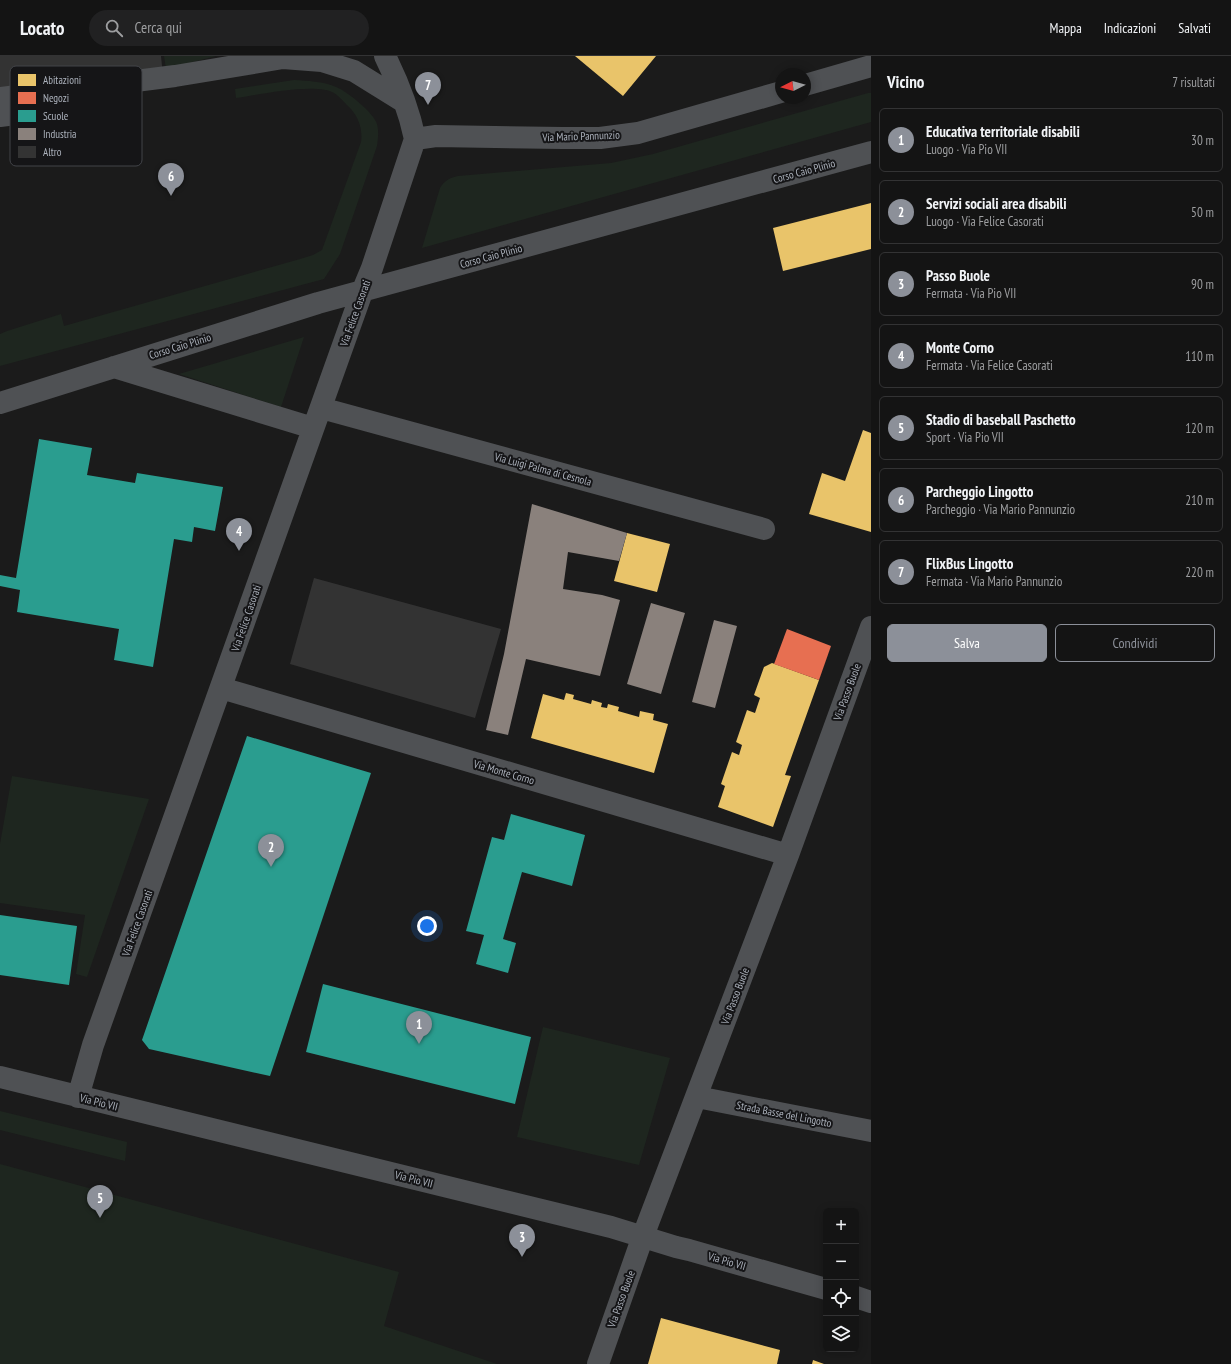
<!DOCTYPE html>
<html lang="it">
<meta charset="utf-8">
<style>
body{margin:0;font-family:"PT Sans Narrow",sans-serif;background:#212122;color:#f1f3f6}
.controls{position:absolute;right:12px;bottom:12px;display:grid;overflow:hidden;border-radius:6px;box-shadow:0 2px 10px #0003}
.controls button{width:36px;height:36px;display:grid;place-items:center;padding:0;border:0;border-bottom:1px solid #333334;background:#141414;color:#f1f3f6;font:20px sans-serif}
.compass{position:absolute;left:775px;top:12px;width:36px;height:36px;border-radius:50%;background:#141414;box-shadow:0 2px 10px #0003;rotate:264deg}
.you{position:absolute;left:427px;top:870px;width:14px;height:14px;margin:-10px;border:3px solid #fff;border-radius:50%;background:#1a73e8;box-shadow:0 0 0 6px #1a73e833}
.badge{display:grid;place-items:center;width:26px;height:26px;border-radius:50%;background:#8c9099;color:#fff;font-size:13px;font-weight:700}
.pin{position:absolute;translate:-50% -33px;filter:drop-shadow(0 1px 2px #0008)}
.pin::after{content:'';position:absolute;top:21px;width:14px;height:12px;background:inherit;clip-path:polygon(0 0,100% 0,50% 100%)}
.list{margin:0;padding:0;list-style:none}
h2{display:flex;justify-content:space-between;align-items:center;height:52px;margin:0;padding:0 16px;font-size:17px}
h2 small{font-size:13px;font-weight:400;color:#9d9ea0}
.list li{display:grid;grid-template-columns:26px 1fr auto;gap:12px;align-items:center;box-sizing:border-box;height:64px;margin:0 8px 8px;padding:0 8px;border:1px solid #333334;border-radius:6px}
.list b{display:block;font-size:15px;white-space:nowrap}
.list p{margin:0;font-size:13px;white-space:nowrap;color:#9d9ea0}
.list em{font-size:13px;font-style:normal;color:#9d9ea0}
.actions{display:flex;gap:8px;padding:12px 16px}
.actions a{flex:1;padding:9px 0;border:1px solid #8c9099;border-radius:6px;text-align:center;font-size:14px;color:#8c9099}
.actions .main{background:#8c9099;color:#fff}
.icon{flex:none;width:22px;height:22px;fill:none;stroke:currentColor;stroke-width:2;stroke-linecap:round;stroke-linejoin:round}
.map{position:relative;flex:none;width:871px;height:1308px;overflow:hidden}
header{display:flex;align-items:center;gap:24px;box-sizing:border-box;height:56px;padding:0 20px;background:#141414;border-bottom:1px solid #333334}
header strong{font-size:19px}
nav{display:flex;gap:22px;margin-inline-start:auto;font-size:14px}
.search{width:280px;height:36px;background:#212122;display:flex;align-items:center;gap:10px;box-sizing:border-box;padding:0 14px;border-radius:22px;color:#9d9ea0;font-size:15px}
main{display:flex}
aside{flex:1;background:#141414}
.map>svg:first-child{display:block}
.green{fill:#1e261f}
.homes{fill:#e9c46a}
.shops{fill:#e76f51}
.schools{fill:#2a9d8f}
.industry{fill:#8a817c}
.building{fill:#333}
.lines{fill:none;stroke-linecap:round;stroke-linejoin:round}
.minor{stroke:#4f5154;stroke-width:22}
.labels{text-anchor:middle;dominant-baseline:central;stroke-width:4;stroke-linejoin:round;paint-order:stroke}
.street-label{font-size:11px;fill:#acb2bc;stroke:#151517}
.key{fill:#151517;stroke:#424449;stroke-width:1}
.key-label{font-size:11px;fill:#acb2bc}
</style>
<header>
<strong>Locato</strong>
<div class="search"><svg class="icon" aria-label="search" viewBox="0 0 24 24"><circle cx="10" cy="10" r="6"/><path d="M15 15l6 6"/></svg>Cerca qui</div>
<nav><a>Mappa</a><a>Indicazioni</a><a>Salvati</a></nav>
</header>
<main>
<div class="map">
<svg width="871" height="1308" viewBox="0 0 871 1308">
<rect width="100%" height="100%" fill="#1b1b1b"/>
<path class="green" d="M164,0H216L166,13Z
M294,24C307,25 323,25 336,31C347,35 374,57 377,68C379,75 378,83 377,90L340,198L324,223L0,310V278L7,275L61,258L64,270L300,203L313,199L322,194L361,86C363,73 358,59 348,50C344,46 339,40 334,37C317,26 257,39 236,42L235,33Z
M868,37H871V66L422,192L440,132C445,124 450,122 458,120L611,107L653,98Z
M304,281L281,351L179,318Z
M12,720L149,743L87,921L76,918L85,859L0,847V788Z
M543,971L670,1002L639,1109L517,1081Z
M0,1055L127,1086L125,1105L0,1074Z
M0,1108L399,1216L384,1270L497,1308H0Z"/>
<path class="homes" d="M575,0H656L623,40Z
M871,147V193L783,215L773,172Z
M863,374L871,377V476L809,458L822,417L845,425Z
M627,477L670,488L657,536L614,525Z
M772,607L819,624L785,719L791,720L773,771L718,751L725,730L721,728L732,696L739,699L742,689L736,686L747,654L755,657L760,642L754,639L764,611Z
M566,637L574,639L573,643L591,648L592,644L602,647L601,651L607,652L608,648L619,651L618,655L639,661L640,655L654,658L653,664L668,668L654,717L531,682L543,638L564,644Z
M661,1262L780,1294L777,1308H648Z
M813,1304L824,1308H812Z"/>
<path class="shops" d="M787,573L831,590L819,624L774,608Z"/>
<path class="schools" d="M39,383L92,392L87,419L135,427L137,417L223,431L215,475L194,471L192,486L174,483L153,611L114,604L119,573L17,556L20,534L0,530V519L16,522Z
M247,680L371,717L270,1020L149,993L142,984Z
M511,758L585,779L572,830L522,816L503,883L516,887L508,917L476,908L484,879L466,875L492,781L504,784Z
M0,859L77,870L69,929L0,919Z
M323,928L531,981L515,1048L306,996Z"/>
<path class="industry" d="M532,448L627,477L619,505L568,496L563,533L602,539L620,544L600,620L526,603L508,679L486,674L504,598Z
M651,547L685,557L661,638L627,628Z
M714,564L737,570L715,652L692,646Z"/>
<path class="building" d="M0,0H161L163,20L0,39Z
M314,522L501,573L475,662L290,608Z"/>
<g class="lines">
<path class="minor" d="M385,0C398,26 409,54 415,83
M805,29L871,10
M0,42L175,20L283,2L322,5L354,15L404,46
M0,60L69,51L110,39
M415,83L436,80L563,82H600L638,77L781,36
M114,311L313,372
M0,347L318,247L871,96
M321,352L764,473
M221,632L788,799
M0,1021L611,1171L676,1191L689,1194L826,1233
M78,1041L93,989L362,236L372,212L415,83
M697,1041L871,1075
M856,1241L871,1246
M598,1308L643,1180L788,799L871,571"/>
</g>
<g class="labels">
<g class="street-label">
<text transform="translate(581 80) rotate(-2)">Via Mario Pannunzio</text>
<text transform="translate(804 115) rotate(-15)">Corso Caio Plinio</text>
<text transform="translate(491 200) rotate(-15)">Corso Caio Plinio</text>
<text transform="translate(355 257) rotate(-70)">Via Felice Casorati</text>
<text transform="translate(180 290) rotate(-17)">Corso Caio Plinio</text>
<text transform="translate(543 413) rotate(15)">Via Luigi Palma di Cesnola</text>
<text transform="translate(246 562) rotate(-71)">Via Felice Casorati</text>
<text transform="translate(847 636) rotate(-70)">Via Passo Buole</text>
<text transform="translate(504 716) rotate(16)">Via Monte Corno</text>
<text transform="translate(137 867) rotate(-70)">Via Felice Casorati</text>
<text transform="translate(735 940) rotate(-69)">Via Passo Buole</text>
<text transform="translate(99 1046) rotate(14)">Via Pio VII</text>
<text transform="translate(784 1058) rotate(11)">Strada Basse del Lingotto</text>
<text transform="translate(414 1123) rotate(14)">Via Pio VII</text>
<text transform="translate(727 1205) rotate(16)">Via Pio VII</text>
<text transform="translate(621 1243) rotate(-70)">Via Passo Buole</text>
</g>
</g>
<rect x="10" y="10" width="132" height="100" rx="6" class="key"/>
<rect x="18" y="18" width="18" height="12" fill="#e9c46a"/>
<rect x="18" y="36" width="18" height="12" fill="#e76f51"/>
<rect x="18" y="54" width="18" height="12" fill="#2a9d8f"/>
<rect x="18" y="72" width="18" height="12" fill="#8a817c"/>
<rect x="18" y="90" width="18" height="12" fill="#333"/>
<g class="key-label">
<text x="43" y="28">Abitazioni</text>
<text x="43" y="46">Negozi</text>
<text x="43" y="64">Scuole</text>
<text x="43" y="82">Industria</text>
<text x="43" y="100">Altro</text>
</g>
</svg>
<div class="controls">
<button>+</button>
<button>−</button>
<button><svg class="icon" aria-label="locate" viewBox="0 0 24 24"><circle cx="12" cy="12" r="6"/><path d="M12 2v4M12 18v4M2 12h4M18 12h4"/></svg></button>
<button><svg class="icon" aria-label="layers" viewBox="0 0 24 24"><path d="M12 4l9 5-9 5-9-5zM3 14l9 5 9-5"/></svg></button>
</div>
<svg class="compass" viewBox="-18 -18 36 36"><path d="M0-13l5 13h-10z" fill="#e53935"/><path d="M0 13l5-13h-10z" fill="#9d9ea0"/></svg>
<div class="you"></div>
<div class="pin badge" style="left:419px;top:988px">1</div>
<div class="pin badge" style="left:271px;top:811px">2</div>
<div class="pin badge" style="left:522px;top:1201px">3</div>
<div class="pin badge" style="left:239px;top:495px">4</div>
<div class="pin badge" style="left:100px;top:1162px">5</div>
<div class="pin badge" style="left:171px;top:140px">6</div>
<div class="pin badge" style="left:428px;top:49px">7</div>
</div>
<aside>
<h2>Vicino<small>7 risultati</small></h2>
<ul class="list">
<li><span class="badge">1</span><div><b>Educativa territoriale disabili</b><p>Luogo · Via Pio VII</p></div><em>30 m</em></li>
<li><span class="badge">2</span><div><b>Servizi sociali area disabili</b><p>Luogo · Via Felice Casorati</p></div><em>50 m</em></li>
<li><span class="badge">3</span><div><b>Passo Buole</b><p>Fermata · Via Pio VII</p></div><em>90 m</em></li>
<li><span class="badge">4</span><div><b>Monte Corno</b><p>Fermata · Via Felice Casorati</p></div><em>110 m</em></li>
<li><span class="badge">5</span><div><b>Stadio di baseball Paschetto</b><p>Sport · Via Pio VII</p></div><em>120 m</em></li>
<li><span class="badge">6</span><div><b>Parcheggio Lingotto</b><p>Parcheggio · Via Mario Pannunzio</p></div><em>210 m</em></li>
<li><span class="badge">7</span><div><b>FlixBus Lingotto</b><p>Fermata · Via Mario Pannunzio</p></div><em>220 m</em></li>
</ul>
<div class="actions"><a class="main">Salva</a><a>Condividi</a></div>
</aside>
</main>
